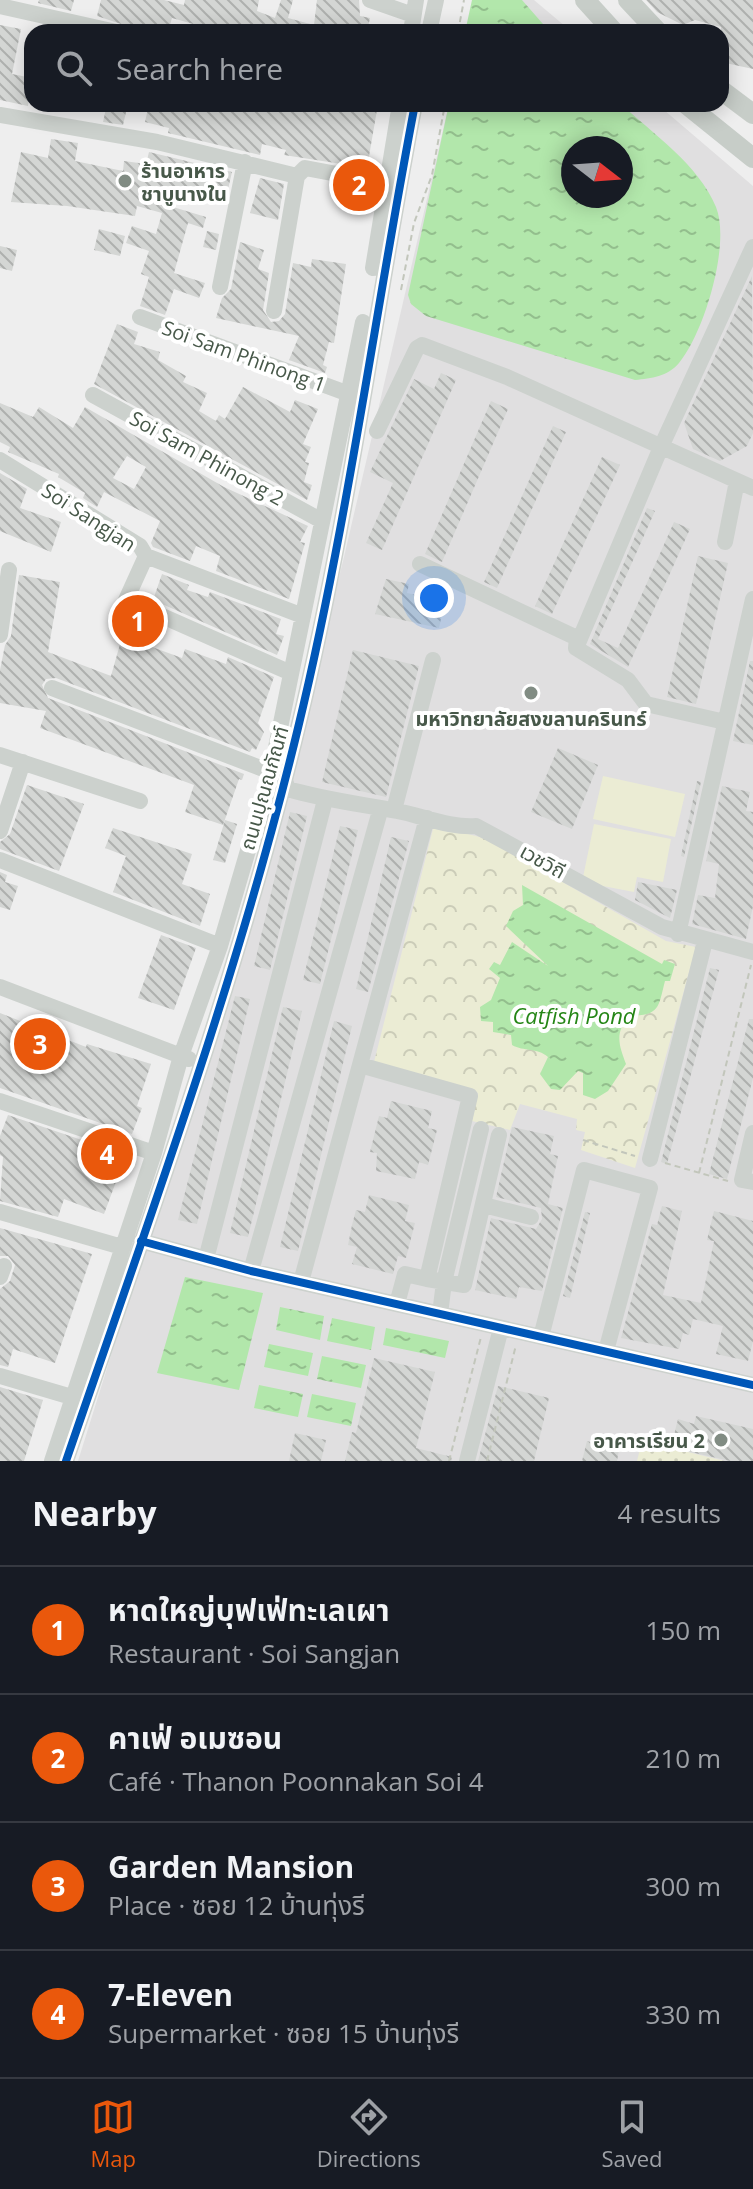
<!DOCTYPE html>
<meta charset="utf-8">
<style>
body{margin:0;font-family:"Open Sans","Noto Sans Thai",sans-serif;background:#20242c;color:#f1f3f6}
.compass{position:absolute;left:561px;top:136px;width:72px;height:72px;border-radius:50%;background:#171b24;box-shadow:0 4px 20px #0003;rotate:107deg}
.you{position:absolute;left:434px;top:598px;width:28px;height:28px;margin:-20px;border:6px solid #fff;border-radius:50%;background:#1a73e8;box-shadow:0 0 0 12px #1a73e833}
.badge{display:grid;place-items:center;width:52px;height:52px;border-radius:50%;background:#ea580c;color:#fff;font-size:26px;font-weight:700}
.pin{position:absolute;translate:-50% -50%;border:4px solid #fff;box-shadow:0 2px 8px #0006}
.list{margin:0;padding:0;list-style:none}
h2{display:flex;justify-content:space-between;align-items:center;height:104px;margin:0;padding:0 32px;font-size:34px}
h2 small{font-size:26px;font-weight:400;color:#9ea1a6}
.list li{display:grid;grid-template-columns:52px 1fr auto;gap:24px;align-items:center;box-sizing:border-box;height:128px;padding:0 32px;border-top:2px solid #363941}
.list b{display:block;font-size:30px;white-space:nowrap}
.list p{margin:0;font-size:26px;white-space:nowrap;color:#9ea1a6}
.list em{font-size:26px;font-style:normal;color:#9ea1a6}
.icon{flex:none;width:44px;height:44px;fill:none;stroke:currentColor;stroke-width:2;stroke-linecap:round;stroke-linejoin:round}
.map{position:relative;flex:none;width:753px;height:1461px;overflow:hidden}
.search{position:absolute;background:#171b24;box-shadow:0 4px 20px #0003;left:24px;right:24px;top:24px;height:88px;display:flex;align-items:center;gap:20px;box-sizing:border-box;padding:0 28px;border-radius:24px;color:#9ea1a6;font-size:30px}
.sheet{height:616px;background:#171b24}
nav{display:flex;justify-content:space-around;align-items:center;box-sizing:border-box;height:112px;border-top:2px solid #363941;background:#171b24;font-size:22px;color:#9ea1a6}
nav a{display:grid;justify-items:center;gap:4px}
nav .on{color:#ea580c}
.map>svg:first-child{display:block}
.education{fill:#e0dfe0;fill-rule:evenodd}
.grass{fill:#ebecd4}
.forest{fill:url(#forest-crowns)}
.garden{fill:url(#garden-dots)}
.water{fill:url(#water-ripples);fill-rule:evenodd}
.building{fill:url(#building-back-hatch);fill-rule:evenodd}
.lines{fill:none;stroke-linecap:round;stroke-linejoin:round}
.path{stroke:#c2c6bb;stroke-width:2;stroke-dasharray:6 4;stroke-linecap:butt}
.minor{stroke:#ccd1cd;stroke-width:16}
.major{stroke:#c7cdc8;stroke-width:20}
.cycleway-casing{stroke:#fff;stroke-width:13}
.cycleway{stroke:#0057b8;stroke-width:8}
.poi-dot{fill:#818c83;stroke:#fff;stroke-width:3}
.labels{text-anchor:middle;dominant-baseline:central;stroke-width:8;stroke-linejoin:round;paint-order:stroke}
.poi-label{font-size:20px;font-weight:bold;fill:#475849;stroke:#fff;text-anchor:start}
.street-label{font-size:20px;fill:#475849;stroke:#fff}
.water-label{font-size:22px;font-style:italic;fill:#258616;stroke:#fff}
</style>
<div class="map">
<svg width="753" height="1461" viewBox="0 0 753 1461">
<defs>
<pattern id="forest-crowns" width="20" height="18" patternUnits="userSpaceOnUse" patternTransform="scale(2)"><rect width="20" height="18" fill="#ebecd4"/><path d="M2 6a3 3 0 1 1 6 0M12 15a3 3 0 1 1 6 0" fill="none" stroke="#cbccb8"/></pattern>
<pattern id="garden-dots" width="8" height="8" patternUnits="userSpaceOnUse" patternTransform="scale(2)"><rect width="8" height="8" fill="#ebecd4"/><path d="M2 2h.1M6 6h.1" fill="none" stroke="#cbccb8" stroke-width="1.8" stroke-linecap="round"/></pattern>
<pattern id="water-ripples" width="26" height="14" patternUnits="userSpaceOnUse" patternTransform="scale(2)"><rect width="26" height="14" fill="#b2e7ab"/><path d="M2 4q2-2 4 0t4 0M15 11q2-2 4 0t4 0" fill="none" stroke="#93be8d"/></pattern>
<pattern id="building-back-hatch" width="6" height="6" patternUnits="userSpaceOnUse" patternTransform="scale(2)"><rect width="6" height="6" fill="#d4d6d4"/><path d="M-1 5l2 2M0 0l6 6M5-1l2 2" fill="none" stroke="#aeb0ae"/></pattern>
</defs>
<rect width="100%" height="100%" fill="#eee"/>
<path class="education" d="M474,0H534L572,32H466Z
M449,104H657L753,186V1461H78L276,828L344,557ZM573,148H621V196H573Z"/>
<path class="grass" d="M603,776L685,794L675,837L593,819Z
M594,824L671,839L663,882L637,877L634,892L582,882Z"/>
<path class="forest" d="M434,825L487,839L666,941L696,947L635,1168L581,1150L585,1132L576,1130L577,1119L520,1104L510,1130L472,1121L478,1093L374,1062Z"/>
<path class="garden" d="M642,1441L725,1461H637Z"/>
<path class="water" d="M472,0H522L550,32H465Z
M449,104H621C653,134 699,165 716,207C731,244 704,333 679,363C667,377 652,378 635,380L426,316L411,304L408,295ZM573,148H621V196H573Z
M522,885L662,964L664,960L675,964L670,981H665C658,1008 660,1015 630,1016C614,1032 619,1045 626,1064L608,1091L595,1099L583,1095V1073L578,1071L560,1090L551,1089L540,1074L548,1057C537,1047 524,1052 512,1045L511,1035L493,1032V1022L481,1021L480,1007L491,1000L500,978L489,969L494,962L500,965L512,942L548,966L506,926L513,911L523,905Z
M185,1277L263,1293L239,1390L157,1373Z
M280,1307L324,1316L320,1340L276,1330Z
M332,1318L375,1327L371,1350L327,1341Z
M386,1328L449,1341L445,1358L383,1345Z
M269,1344L313,1353L308,1376L264,1367Z
M322,1356L366,1365L361,1388L317,1379Z
M259,1385L303,1394L298,1417L254,1408Z
M312,1394L356,1403L351,1426L307,1417Z"/>
<path class="building" d="M39,0H74L71,11L38,3Z
M101,0H164L184,5L185,0H259L257,11L275,18L281,0H293L288,18L314,25L317,0H359L360,16L370,18L367,32L315,26L326,32H198L200,26L172,18L168,32H145L97,16Z
M646,0H753V69L721,62V27L695,20L683,25L657,12Z
M0,25L21,29L12,74L32,78L28,106L0,100Z
M107,104H128L123,125L103,122Z
M149,104L325,106L378,104L367,168L284,155L286,150L262,144L260,155L168,133L169,128L145,122Z
M51,139L78,143L75,161L123,171L124,161L146,164L149,152L232,172L226,198L178,187L173,207L206,217L203,228L188,223L174,273L205,283L199,298L174,289L165,315L140,306L149,277L141,274L149,251L126,243L132,226L156,234L162,213L137,206L135,216L67,206L11,202L21,152L48,158Z
M260,178L284,184L278,220L250,213Z
M99,229L125,236L120,256L94,250Z
M207,231L219,234L216,250L203,247Z
M240,242L264,250L258,269L269,273L263,310L271,322L279,321L285,314L293,263L311,267L312,259L346,264L334,343L329,342L323,365L327,367L325,373L289,360L299,336L216,318L222,298L231,289Z
M0,246L17,250L12,271L0,268Z
M752,276L753,433L747,446L720,461L693,449L684,423Z
M117,324L138,332L134,344L160,352L158,360L186,376L183,382L207,393L199,411L216,421L219,415L225,419L243,387L290,412L295,400L318,409L303,444L311,447L305,462L309,463L304,482L312,485L307,500L94,384Z
M441,373L456,380L382,550L366,543L393,483L370,472L414,379L434,389Z
M491,401L508,409L442,562L425,554Z
M0,403L33,417L39,407L73,428L85,407L224,487L308,526L300,542L305,543L289,599L216,571L220,556L196,546L190,561L153,547L151,543L160,521L104,492L97,507L83,498L85,493L58,477L59,474L8,452L10,447L0,442ZM127,456L146,467L134,489L113,478Z
M553,426L566,432L497,588L484,582Z
M602,457L620,465L552,614L535,606Z
M0,473L27,489L20,508L61,522L51,552L0,531Z
M647,508L655,511L598,639L618,648L674,522L690,529L628,667L590,644Z
M698,556L728,563L696,704L667,697Z
M162,574L189,585L187,590L208,597L210,592L281,619L276,634L284,636L277,655L153,600Z
M19,575L60,582L48,652L111,676L124,630L154,639L152,647L182,658L185,649L226,664L228,657L274,677L258,723L264,732L256,750L252,748L250,752L56,678L46,679L42,685L48,698L244,774L242,780L239,779L223,825L185,812L194,785L40,728L46,711L0,703V670L5,645L11,636Z
M386,579L409,584L407,593L445,601L439,628L375,614Z
M353,650L419,666L386,797L322,782Z
M750,661H753V745L733,741Z
M558,748L598,765L572,829L531,812Z
M697,781L701,782L684,857L681,856Z
M27,785L84,804L59,871L0,849V842L10,834Z
M722,786L750,792L746,811L753,812V906L746,939L692,924L698,895L715,898L719,864L706,861Z
M290,812L307,816L270,970L254,966Z
M225,820L237,824L225,863L213,860Z
M340,826L358,830L320,984L303,980Z
M113,828L192,854L182,884L210,894L200,926L113,892L126,856L105,848Z
M391,837L409,841L368,992L356,989Z
M0,872L7,875L5,882L18,886L10,910L0,907Z
M638,882L677,890L670,918L635,900Z
M161,935L196,948L174,1010L138,998Z
M710,968L719,970L667,1164L661,1162Z
M235,996L250,999L197,1224L178,1220Z
M283,1007L302,1011L248,1237L230,1233Z
M0,1013L86,1047L87,1044L151,1064L137,1106L142,1108L132,1134L0,1088Z
M749,1019H753V1078L727,1179L709,1174Z
M334,1021L352,1026L298,1251L280,1247Z
M391,1101L432,1111L428,1128L437,1130L428,1165L419,1162L415,1179L376,1171L377,1153L370,1152L379,1116L387,1118Z
M8,1115L126,1155L104,1214L64,1199L58,1217L0,1201L3,1157L0,1155V1136Z
M512,1127L554,1136L550,1154L558,1156L548,1204L563,1208L542,1291L519,1287L516,1299L475,1290L491,1218L536,1229L542,1219L541,1208L496,1197Z
M369,1195L409,1205L405,1221L415,1223L406,1258L398,1256L393,1274L352,1264L357,1247L348,1245L352,1225L356,1210L365,1212Z
M662,1206L682,1211L663,1295L701,1303L714,1241L707,1240L714,1211L753,1221V1341L748,1361L716,1354L723,1326L693,1319L689,1335L683,1333L679,1349L621,1338L652,1224L657,1225Z
M585,1212L590,1213L570,1298L563,1296Z
M0,1228L92,1254L55,1363L13,1349L8,1367L0,1365V1289L10,1281L15,1265L8,1256H0Z
M374,1358L435,1372L416,1448L452,1457L451,1461H345L352,1432L356,1433Z
M498,1386L549,1398L534,1461H478Z
M0,1387L43,1400L24,1461H0Z
M696,1416L753,1429V1461H730L686,1451L690,1439L674,1435L678,1419L694,1424Z
M295,1433L326,1440L321,1461H289Z
M587,1441L619,1450L617,1461H582Z"/>
<g class="lines">
<path class="path" d="M458,32L464,0
M401,290L414,223L432,175L445,104
M583,1140L635,1156
M665,1163L728,1181
M699,1173L751,965
M449,1461L481,1337
M487,1461L516,1345"/>
<path class="minor" d="M370,0L413,15
M0,6L116,32
M411,32L416,0
M429,32L436,0
M0,115L157,142L297,176L305,168L385,183
M373,268L400,104
M220,287L245,162
M274,311L297,176
M140,317L349,394
M93,395L322,521
M377,431L417,348L422,345L507,377L753,488
M0,460L140,546L146,556
M725,542L737,481
M146,556L126,600L291,673
M146,556L303,616
M420,564L577,638L576,648L628,680L646,704L725,722
M0,635L9,570
M576,648L661,447L753,247
M52,688L271,772
M0,755L140,801
M284,778L288,789C325,800 361,804 397,811C423,816 450,828 476,826L662,927L753,952
M394,810L433,660
M0,831L23,762
M0,860L220,946
M678,934L753,599
M0,987L189,1059
M360,1065L470,1096L427,1279L405,1274L397,1304
M0,1101L154,1153
M753,1133L742,1180L753,1182
M650,1159L705,941
M484,1205L531,1217
M0,1212L122,1247
M141,1241L251,1271L753,1385
M206,1259L325,800
M251,1271L380,811
M0,1277L4,1266
M427,1279L464,1285L499,1135
M301,1282L427,818
M440,1314L444,1282L481,1129
M541,1337L584,1170L650,1188L606,1351
M0,1376L75,1398
M52,1461L154,1153L181,1056L220,946L271,772L363,322
M66,1461C149,1219 238,977 298,728C348,522 375,312 415,104
M467,1461L501,1328"/>
<path class="major" d="M585,0L614,32
M628,0L658,32
M721,90L753,114
M686,104L753,158"/>
<defs>
<path id="cycleway" d="M141,1241L251,1271L753,1385
M66,1461C149,1219 238,977 298,728C348,522 375,312 415,104"/>
</defs>
<use href="#cycleway" class="cycleway-casing"/>
<use href="#cycleway" class="cycleway"/>
</g>
<g class="poi-dot">
<circle cx="125" cy="181" r="8"/>
<circle cx="531" cy="693" r="8"/>
<circle cx="721" cy="1440" r="8"/>
</g>
<g class="labels">
<g class="poi-label">
<text x="141" y="170">ร้านอาหาร<tspan x="141" dy="23">ชาบูนางใน</tspan></text>
<text x="531" y="718" text-anchor="middle">มหาวิทยาลัยสงขลานครินทร์</text>
<text x="705" y="1440" text-anchor="end">อาคารเรียน 2</text>
</g>
<g class="street-label">
<text transform="translate(244 356) rotate(20)">Soi Sam Phinong 1</text>
<text transform="translate(207 458) rotate(29)">Soi Sam Phinong 2</text>
<text transform="translate(89 517) rotate(33)">Soi Sangjan</text>
<text transform="translate(264 788) rotate(-74)">ถนนปุณณกัณฑ์</text>
<text transform="translate(543 861) rotate(29)">เวชวิถี</text>
</g>
<g class="water-label">
<text x="574" y="1015">Catfish Pond</text>
</g>
</g>
</svg>
<svg class="compass" viewBox="-18 -18 36 36"><path d="M0-13l5 13h-10z" fill="#e53935"/><path d="M0 13l5-13h-10z" fill="#9ea1a6"/></svg>
<div class="you"></div>
<div class="pin badge" style="left:138px;top:621px">1</div>
<div class="pin badge" style="left:359px;top:185px">2</div>
<div class="pin badge" style="left:40px;top:1044px">3</div>
<div class="pin badge" style="left:107px;top:1154px">4</div>
<div class="search"><svg class="icon" aria-label="search" viewBox="0 0 24 24"><circle cx="10" cy="10" r="6"/><path d="M15 15l6 6"/></svg>Search here</div>
</div>
<section class="sheet">
<h2>Nearby<small>4 results</small></h2>
<ul class="list">
<li><span class="badge">1</span><div><b>หาดใหญ่บุฟเฟ่ทะเลเผา</b><p>Restaurant · Soi Sangjan</p></div><em>150 m</em></li>
<li><span class="badge">2</span><div><b>คาเฟ่ อเมซอน</b><p>Café · Thanon Poonnakan Soi 4</p></div><em>210 m</em></li>
<li><span class="badge">3</span><div><b>Garden Mansion</b><p>Place · ซอย 12 บ้านทุ่งรี</p></div><em>300 m</em></li>
<li><span class="badge">4</span><div><b>7-Eleven</b><p>Supermarket · ซอย 15 บ้านทุ่งรี</p></div><em>330 m</em></li>
</ul>
</section>
<nav>
<a class="on"><svg class="icon" aria-label="map" viewBox="0 0 24 24"><path d="M3 6l6-2 6 2 6-2v14l-6 2-6-2-6 2zM9 4v14M15 6v14"/></svg>Map</a>
<a><svg class="icon" aria-label="directions" viewBox="0 0 24 24"><path d="M12 3l9 9-9 9-9-9zM9 14v-3h6M13 9l2 2-2 2"/></svg>Directions</a>
<a><svg class="icon" aria-label="saved" viewBox="0 0 24 24"><path d="M7 4h10v16l-5-4-5 4z"/></svg>Saved</a>
</nav>
